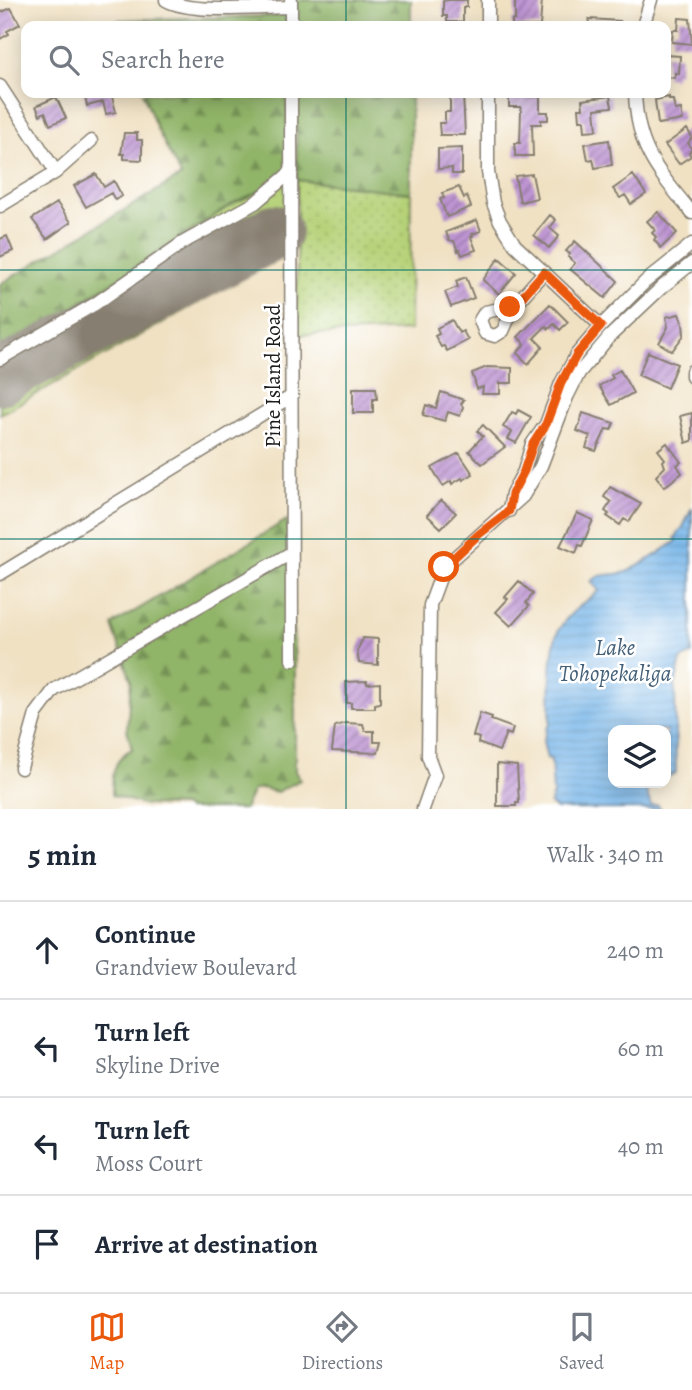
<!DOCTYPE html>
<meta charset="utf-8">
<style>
body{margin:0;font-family:Alegreya,serif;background:#f6f6f7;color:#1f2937}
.controls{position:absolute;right:21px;bottom:21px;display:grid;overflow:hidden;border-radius:14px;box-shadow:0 4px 18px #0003}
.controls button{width:63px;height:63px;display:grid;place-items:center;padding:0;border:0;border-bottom:2px solid #e0e1e3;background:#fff;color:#1f2937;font:35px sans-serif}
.stop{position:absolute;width:21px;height:21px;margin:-16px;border:5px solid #ea580c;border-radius:50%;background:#fff}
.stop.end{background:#ea580c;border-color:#fff;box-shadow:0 2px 7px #0008}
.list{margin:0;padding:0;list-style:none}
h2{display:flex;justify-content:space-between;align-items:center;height:91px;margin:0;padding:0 28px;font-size:30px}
h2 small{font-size:23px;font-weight:400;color:#747a83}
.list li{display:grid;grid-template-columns:46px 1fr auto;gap:21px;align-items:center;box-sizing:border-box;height:98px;padding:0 28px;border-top:2px solid #e0e1e3}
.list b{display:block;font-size:26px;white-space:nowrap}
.list p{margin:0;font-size:23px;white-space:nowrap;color:#747a83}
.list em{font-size:23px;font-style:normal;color:#747a83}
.icon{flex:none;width:38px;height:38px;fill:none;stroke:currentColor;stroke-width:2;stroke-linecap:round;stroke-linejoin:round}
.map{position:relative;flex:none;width:692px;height:809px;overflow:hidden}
.search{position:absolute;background:#fff;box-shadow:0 4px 18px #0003;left:21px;right:21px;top:21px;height:77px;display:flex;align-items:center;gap:18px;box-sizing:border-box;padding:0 24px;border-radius:14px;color:#747a83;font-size:26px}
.sheet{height:483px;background:#fff}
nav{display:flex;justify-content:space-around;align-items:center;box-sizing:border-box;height:98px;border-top:2px solid #e0e1e3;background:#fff;font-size:19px;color:#747a83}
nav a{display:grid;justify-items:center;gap:4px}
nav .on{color:#ea580c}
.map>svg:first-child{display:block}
.grass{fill:url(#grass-dots);stroke:#69774a;stroke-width:2}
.forest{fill:url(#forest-firs);stroke:#566842;stroke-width:2}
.water{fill:url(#water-rules);stroke:#486882;stroke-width:2}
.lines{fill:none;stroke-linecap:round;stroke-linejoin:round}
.runway{stroke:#867e70;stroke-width:56}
.building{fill:url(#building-hatch)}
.minor-casing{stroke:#867e70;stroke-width:15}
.minor{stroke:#fff;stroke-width:12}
.route{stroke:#ea580c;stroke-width:9}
.grid{fill:none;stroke:#0f766e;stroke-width:2;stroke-opacity:0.55}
.labels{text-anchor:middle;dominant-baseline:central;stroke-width:5;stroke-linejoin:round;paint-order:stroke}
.street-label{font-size:21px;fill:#1c1c1c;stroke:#fff}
.water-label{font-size:23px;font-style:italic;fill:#446078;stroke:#fff}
</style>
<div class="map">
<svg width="692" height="809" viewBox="0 0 692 809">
<defs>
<pattern id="grass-dots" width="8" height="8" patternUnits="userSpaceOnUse" patternTransform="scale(1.75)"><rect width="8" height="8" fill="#b6d278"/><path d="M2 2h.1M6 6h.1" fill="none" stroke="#9cb467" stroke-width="1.8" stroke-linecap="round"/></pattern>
<pattern id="forest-firs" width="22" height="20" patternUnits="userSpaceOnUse" patternTransform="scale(1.75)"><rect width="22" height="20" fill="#90b468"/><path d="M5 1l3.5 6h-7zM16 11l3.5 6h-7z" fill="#759255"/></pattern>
<pattern id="water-rules" width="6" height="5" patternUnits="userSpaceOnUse" patternTransform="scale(1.75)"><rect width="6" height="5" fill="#74b4e8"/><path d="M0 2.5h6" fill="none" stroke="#649ac6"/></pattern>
<pattern id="building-hatch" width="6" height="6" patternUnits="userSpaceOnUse" patternTransform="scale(1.75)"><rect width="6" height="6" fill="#bd94d2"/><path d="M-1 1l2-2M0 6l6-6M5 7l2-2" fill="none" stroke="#9978aa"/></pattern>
</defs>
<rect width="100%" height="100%" fill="#fff"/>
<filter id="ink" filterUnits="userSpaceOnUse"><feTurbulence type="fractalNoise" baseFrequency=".0143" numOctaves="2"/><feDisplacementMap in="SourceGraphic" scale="14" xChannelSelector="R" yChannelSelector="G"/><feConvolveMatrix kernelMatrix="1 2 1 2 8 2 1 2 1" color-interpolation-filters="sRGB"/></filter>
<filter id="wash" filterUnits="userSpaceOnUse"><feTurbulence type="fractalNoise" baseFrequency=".00686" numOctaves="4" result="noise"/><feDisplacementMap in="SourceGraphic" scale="28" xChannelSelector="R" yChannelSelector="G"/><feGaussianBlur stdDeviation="1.57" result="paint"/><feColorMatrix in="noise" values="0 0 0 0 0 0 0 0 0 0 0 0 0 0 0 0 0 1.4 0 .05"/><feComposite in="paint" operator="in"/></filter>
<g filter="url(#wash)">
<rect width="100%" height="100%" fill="#f0e1c3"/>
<path class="grass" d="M287,179V253L0,414V355L234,203Z
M297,180L411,193L410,330L297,335Z"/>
<path class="forest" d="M296,0H411V26H296Z
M282,11H286V26H116L115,22L119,20L277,16Z
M143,93H287V179L234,203L0,355V284L181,176L157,129Z
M296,93H411V193L297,180Z
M287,520L295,664V771L300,780L277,792L261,788L253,790L244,809H187L183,806L144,805L112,795C112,775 113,759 132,749L127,729L131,680L112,625Z"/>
<path class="water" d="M692,508V654L681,660L675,686L676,773L666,778V730H613V783H658L646,790L651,806L658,805L661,809H556L550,804L553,794L551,759H547L543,742L548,725H550C551,702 548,646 560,628C569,613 585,602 599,591L591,581C602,572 610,576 623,573C639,568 662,550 677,541L675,538L683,527Z"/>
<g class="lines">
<path class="runway" d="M0,377L274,232"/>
</g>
<g id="blocks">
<path class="building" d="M447,0H467V7H463V22H447V16H443V1Z
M515,0H542L540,26H512V20H515Z
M11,8L20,24L7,31L9,34L0,39V13Z
M679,18L690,19L692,44L672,42L673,30H678Z
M589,19L620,21V26H589Z
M666,55L680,56L679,74L675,73V78L666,77Z
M84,93H111L116,112L106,114L103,102L87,106Z
M450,93H463L465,135H440L439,123H445V112H450Z
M509,96L540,97V112H548V120H541V124H532L533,156H515V143H520L521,110L520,107H509Z
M610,96L612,107L595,109L597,130L585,131L584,120H580L579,108H583L582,100Z
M56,97L66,118L50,125L45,112L40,115L36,106Z
M669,97V100H673L675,110L681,109L683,120L658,124L655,100Z
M687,129L692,137L688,143L692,149L689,153L691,156L679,164L665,145Z
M124,133H137V140H142V160L124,159V154H121Z
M609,140L612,165L595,168L593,159L588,160L585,144Z
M462,148V174H452V168L438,169V149Z
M96,174L104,187L114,181L122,196L115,200L111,193L86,207L74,186Z
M532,174L537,198L520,202L515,176Z
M633,175L646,194L631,204L625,195L620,198L613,189Z
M459,187L464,198L467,196L471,207L447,217L440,199L444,198L442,193Z
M57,203L71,222L47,239L32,219Z
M658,212L677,233L661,248L654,240L656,237L652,233L655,230L647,221Z
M550,215L556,220L550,228L559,236L549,248L534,235Z
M477,220L481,231L472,234L473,236L471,237L476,250L462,255L460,250L458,251L454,241L449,240L446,232Z
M7,236L13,251L0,257V239Z
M575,241L618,281L605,298L570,269L575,263L568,257L570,254L566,251Z
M499,258L516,273L499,294L483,280Z
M466,277L474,298L451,307L445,292L458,287L456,281Z
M550,304L568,322L560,330L554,324L549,329L546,326L534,338L543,347L528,364L517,353L525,344L518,337Z
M679,314L683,324L684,335L672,351L659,343L668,327L666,317Z
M452,320L459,333L463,331L468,340L447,351L444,346L441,347L435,336L439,334L437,328Z
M648,352L677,364L667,388L638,375Z
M487,367L512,368V383H500V394H482L483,387L477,389L472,373Z
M620,370L633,393L611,405L599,386L613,378L611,375Z
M353,388H376L377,399H373V413H353Z
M441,392L464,400L461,404L463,407L460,416L448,412L445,421L423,415L426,405L436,408Z
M518,410L531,417L516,443L508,439L512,432L503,427L512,412L516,414Z
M583,413L614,423L611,430L606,429L596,451L586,448L590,436L577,431Z
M692,413V441L686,443L680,416Z
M483,425L505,447L482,464L469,451L483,436L477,431Z
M667,443L681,462L677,465L682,473L664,487L656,476L665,467L663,461L665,459L658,450Z
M459,453L473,474L463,480L462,478L452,484L451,481L443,486L432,468Z
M610,487L641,504L629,522L624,519L620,525L607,516L609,514L605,511L611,502L604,497Z
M441,500L456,513L441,528L427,515Z
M577,513L593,520L582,546L579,545L576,553L560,546Z
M519,581L533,594L526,603L529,606L511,626L496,612L508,599L505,597Z
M363,638L378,639V665L359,663L357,651Z
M367,681V684L380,683V703L375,704V708H351V703H347L346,682Z
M480,713L492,717L491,720L513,728L511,735L506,733L499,751L478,743L479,738L473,736Z
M346,723L363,724L365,731H374V742H381L378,753L332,751L335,726Z
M497,764L517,766L519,803H516V806H497Z"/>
</g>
</g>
<g filter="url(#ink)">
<use href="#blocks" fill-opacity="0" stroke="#867e70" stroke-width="2"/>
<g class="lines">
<defs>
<path id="minor" d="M166,0C192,15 260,7 291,7
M291,0V26
M488,0V26
M643,26L651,0
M0,86L56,172
M291,93L292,660
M488,93V172L493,203L500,221L515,245L601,326
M635,93C637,150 658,171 692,213
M0,206L56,172L91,141
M514,306L485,312L480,320L485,333L495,336L503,331L514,306L544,272
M0,359L95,304L184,242L255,203L292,171
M692,371V377
M509,511L512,493L524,471L532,444L546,424L561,383L577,354L601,326L645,282L692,244
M0,574L292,396
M21,768L36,714L54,690L291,553
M423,809L435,775L428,756L430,605L444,567L523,496L541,466L567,397L579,373L609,337L661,288L692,263"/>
</defs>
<use href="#minor" class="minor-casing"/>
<use href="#minor" class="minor"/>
</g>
</g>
<g class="lines" filter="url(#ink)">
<path class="route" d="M444,567L478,535L509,511L512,494L524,471L533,444L546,424L561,383L577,354L601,326L544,272L514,306L510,307"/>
</g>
<path class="grid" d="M346,0V26M346,93V809M0,270H692M0,539H692"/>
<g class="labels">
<g class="street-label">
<text transform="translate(273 376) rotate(-90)">Pine Island Road</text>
</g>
<g class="water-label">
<text x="615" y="647">Lake<tspan x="615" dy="26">Tohopekaliga</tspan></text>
</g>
</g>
</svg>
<div class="controls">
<button><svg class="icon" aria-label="layers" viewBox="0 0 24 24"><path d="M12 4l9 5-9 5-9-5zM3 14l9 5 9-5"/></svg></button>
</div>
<div class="stop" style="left:444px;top:567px"></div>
<div class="stop end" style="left:510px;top:307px"></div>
<div class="search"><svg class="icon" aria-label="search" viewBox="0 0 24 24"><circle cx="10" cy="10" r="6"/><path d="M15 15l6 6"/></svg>Search here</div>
</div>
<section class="sheet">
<h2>5 min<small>Walk · 340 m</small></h2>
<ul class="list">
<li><svg class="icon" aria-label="ahead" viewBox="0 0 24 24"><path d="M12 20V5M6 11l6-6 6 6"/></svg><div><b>Continue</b><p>Grandview Boulevard</p></div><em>240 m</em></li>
<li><svg class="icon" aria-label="left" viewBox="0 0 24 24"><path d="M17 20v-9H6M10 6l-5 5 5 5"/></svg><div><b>Turn left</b><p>Skyline Drive</p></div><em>60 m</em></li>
<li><svg class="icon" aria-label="left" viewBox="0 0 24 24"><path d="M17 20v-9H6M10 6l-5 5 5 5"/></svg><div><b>Turn left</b><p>Moss Court</p></div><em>40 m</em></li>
<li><svg class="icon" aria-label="arrive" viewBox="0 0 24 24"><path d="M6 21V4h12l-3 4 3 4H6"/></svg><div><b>Arrive at destination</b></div></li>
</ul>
</section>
<nav>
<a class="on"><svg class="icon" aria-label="map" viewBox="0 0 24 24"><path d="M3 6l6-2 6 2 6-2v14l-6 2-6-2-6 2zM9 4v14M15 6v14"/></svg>Map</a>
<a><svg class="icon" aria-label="directions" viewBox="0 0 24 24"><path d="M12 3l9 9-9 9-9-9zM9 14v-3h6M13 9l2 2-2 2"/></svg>Directions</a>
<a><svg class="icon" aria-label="saved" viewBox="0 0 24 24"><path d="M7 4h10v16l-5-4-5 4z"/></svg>Saved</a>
</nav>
